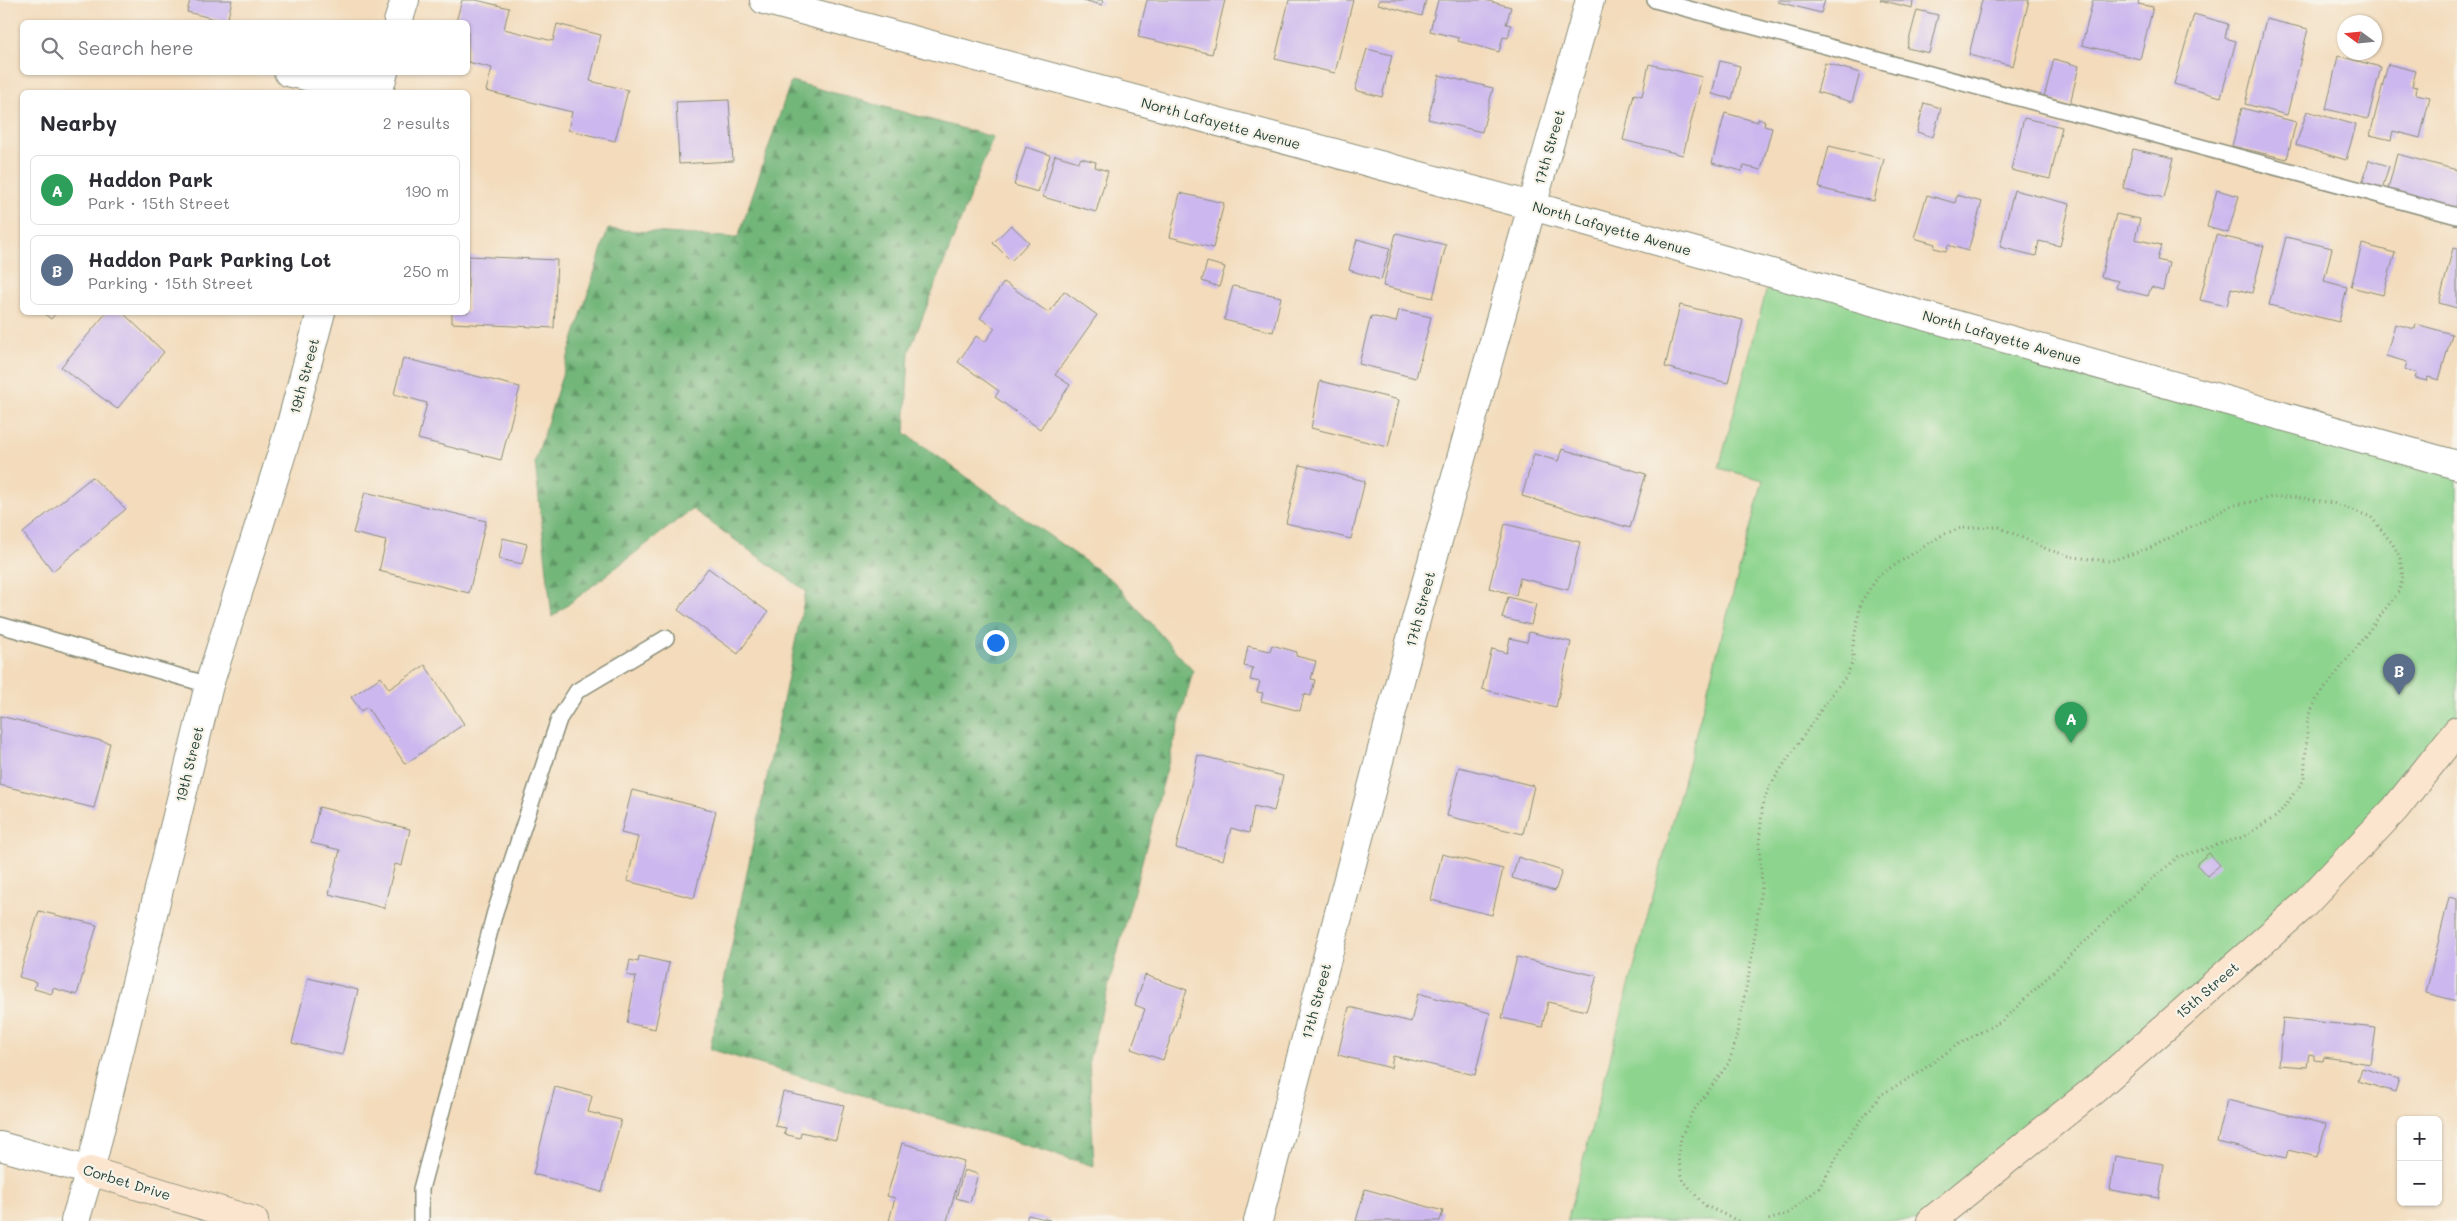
<!DOCTYPE html>
<meta charset="utf-8">
<style>
body{margin:0;font-family:Mali,sans-serif;background:#f7f7f7;color:#2b2b33}
.controls{position:absolute;right:15px;bottom:15px;display:grid;overflow:hidden;border-radius:8px;box-shadow:0 1px 4px #0004}
.controls button{width:45px;height:45px;display:grid;place-items:center;padding:0;border:0;border-bottom:1px solid #e1e1e2;background:#fff;color:#2b2b33;font:25px sans-serif}
.compass{position:absolute;left:2337px;top:15px;width:45px;height:45px;border-radius:50%;background:#fff;box-shadow:0 1px 4px #0004;rotate:285deg}
.you{position:absolute;left:995px;top:642px;width:18px;height:18px;margin:-12px;border:4px solid #fff;border-radius:50%;background:#1a73e8;box-shadow:0 0 0 8px #1a73e833}
.badge{display:grid;place-items:center;width:32px;height:32px;border-radius:50%;background:#b45309;color:#fff;font-size:16px;font-weight:700}
.pin{position:absolute;translate:-50% -41px;filter:drop-shadow(0 1px 2px #0008)}
.pin::after{content:'';position:absolute;top:26px;width:18px;height:15px;background:inherit;clip-path:polygon(0 0,100% 0,50% 100%)}
.list{margin:0;padding:0;list-style:none}
h2{display:flex;justify-content:space-between;align-items:center;height:65px;margin:0;padding:0 20px;font-size:21px}
h2 small{font-size:16px;font-weight:400;color:#7c7c81}
.list li{display:grid;grid-template-columns:32px 1fr auto;gap:15px;align-items:center;box-sizing:border-box;height:70px;margin:0 10px 10px;padding:0 10px;border:1px solid #e1e1e2;border-radius:8px}
.list b{display:block;font-size:19px;white-space:nowrap}
.list p{margin:0;font-size:16px;white-space:nowrap;color:#7c7c81}
.list em{font-size:16px;font-style:normal;color:#7c7c81}
.icon{flex:none;width:28px;height:28px;fill:none;stroke:currentColor;stroke-width:2;stroke-linecap:round;stroke-linejoin:round}
.map{position:relative;flex:none;width:2457px;height:1221px;overflow:hidden}
.search{position:absolute;background:#fff;box-shadow:0 1px 4px #0004;left:20px;top:20px;width:450px;height:55px;display:flex;align-items:center;gap:12px;box-sizing:border-box;padding:0 18px;border-radius:8px;color:#7c7c81;font-size:19px}
.panel{position:absolute;background:#fff;box-shadow:0 1px 4px #0004;left:20px;top:90px;width:450px;height:225px;border-radius:8px}
.map>svg:first-child{display:block}
.forest{fill:url(#forest-firs);stroke:#487a56}
.park{fill:#8dd48e;stroke:#568861}
.building{fill:#ccb7ee}
.lines{fill:none;stroke-linecap:round;stroke-linejoin:round}
.lane-casing{stroke:#898c78;stroke-width:18}
.street-casing{stroke:#898c78;stroke-width:30}
.secondary-casing{stroke:#898c78;stroke-width:30}
.path{stroke:#898c78;stroke-width:3;stroke-dasharray:1 4;stroke-linecap:butt}
.lane{stroke:#fff;stroke-width:15}
.street{stroke:#fff;stroke-width:28}
.secondary{stroke:#fce5cf;stroke-width:28}
.labels{text-anchor:middle;dominant-baseline:central;stroke-width:4.5;stroke-linejoin:round;paint-order:stroke}
.street-label{font-size:14px;fill:#1f3d34;stroke:#f7f3e8}
</style>
<div class="map">
<svg width="2457" height="1221" viewBox="0 0 2457 1221">
<defs>
<pattern id="forest-firs" width="22" height="20" patternUnits="userSpaceOnUse" patternTransform="scale(1.25)"><rect width="22" height="20" fill="#72b679"/><path d="M5 1l3.5 6h-7zM16 11l3.5 6h-7z" fill="#5d9564"/></pattern>
</defs>
<rect width="100%" height="100%" fill="#f7f3e8"/>
<filter id="ink" filterUnits="userSpaceOnUse"><feTurbulence type="fractalNoise" baseFrequency=".02" numOctaves="2"/><feDisplacementMap in="SourceGraphic" scale="10" xChannelSelector="R" yChannelSelector="G"/><feConvolveMatrix kernelMatrix="1 2 1 2 8 2 1 2 1" color-interpolation-filters="sRGB"/></filter>
<filter id="wash" filterUnits="userSpaceOnUse"><feTurbulence type="fractalNoise" baseFrequency=".0096" numOctaves="4" result="noise"/><feDisplacementMap in="SourceGraphic" scale="20" xChannelSelector="R" yChannelSelector="G"/><feGaussianBlur stdDeviation="1.12" result="paint"/><feColorMatrix in="noise" values="0 0 0 0 0 0 0 0 0 0 0 0 0 0 0 0 0 1.4 0 .05"/><feComposite in="paint" operator="in"/></filter>
<g filter="url(#wash)">
<rect width="100%" height="100%" fill="#f3dbbb"/>
<path class="forest" d="M791,81L993,137L909,352L905,433L1113,581L1193,671L1089,1059L1094,1166L710,1049L806,591L692,509L552,617L535,462L608,229L738,238Z"/>
<path class="park" d="M1771,273L2457,465V731L2395,809L1931,1221H1567L1763,480L1719,468Z"/>
<g id="blocks">
<path class="building" d="M190,0H232L227,22L187,12Z
M462,0H476L509,8L504,29L553,41L557,24L601,35L590,81L628,90L615,141L568,130L572,112L486,91L492,68L468,62V22H456Z
M1083,0H1103L1102,5Z
M1147,0H1225L1212,54L1138,37Z
M1289,0H1353L1335,73L1275,59Z
M1379,0H1426L1422,16L1378,4Z
M1438,0H1485L1511,7L1506,24L1511,25L1508,38L1503,37L1499,52L1458,41L1459,38L1430,31Z
M1778,0H1825L1821,13L1778,2Z
M1880,0H1913L1912,8Z
M1982,0H2029L2013,66L1969,55Z
M2093,0H2139L2138,4L2153,7L2140,59L2082,45Z
M1917,10L1938,15L1929,53L1907,48Z
M2194,14L2228,24L2225,38L2236,41L2221,97L2174,84Z
M2266,19L2308,29L2287,115L2245,104Z
M1367,49L1392,55L1382,97L1355,90Z
M2338,56L2381,67L2368,119L2326,109Z
M2054,59L2079,66L2070,104L2044,97Z
M1720,61L1740,66L1732,99L1712,94Z
M1825,63L1860,73L1852,102L1817,92Z
M1649,64L1702,77L1683,155L1623,140L1634,94L1642,96Z
M2388,64L2416,71L2412,86L2417,87L2416,94L2430,97L2420,138L2393,131L2391,140L2370,135Z
M1439,75L1493,88L1482,132L1428,119Z
M729,100L733,161L679,164L676,102Z
M1924,103L1941,108L1933,137L1917,132Z
M2242,108L2296,122L2287,159L2232,146Z
M2307,111L2356,125L2346,160L2296,145Z
M1725,113L1758,122V119L1765,121L1764,126L1772,128L1761,170L1744,166L1742,171L1712,163Z
M2024,118L2062,127L2050,179L2011,170Z
M1829,146L1884,159L1874,201L1819,188Z
M1026,147L1050,155L1038,192L1014,185Z
M2133,149L2174,158L2164,198L2123,188Z
M2397,154L2457,170V212L2387,193Z
M1055,155L1079,162L1081,158L1096,162L1095,167L1108,171L1096,212L1043,197Z
M2369,160L2389,166L2381,193L2361,188Z
M2014,190L2070,204L2060,246L2039,241L2036,256L2000,247Z
M2217,190L2239,196L2228,233L2207,227Z
M1180,193L1224,203L1213,248L1170,237Z
M1927,195L1955,203L1957,195L1982,202L1968,251L1948,245L1946,251L1934,248L1935,244L1914,238Z
M2116,214L2140,219L2135,239L2161,245L2157,260L2169,263L2163,290L2151,287L2148,296L2116,288L2118,281L2101,277Z
M1011,225L1029,242L1011,261L993,243Z
M1396,233L1446,245L1433,298L1383,286Z
M2216,235L2264,246L2252,293L2231,288L2227,306L2200,300Z
M2286,237L2332,248L2324,281L2347,287L2339,322L2269,305Z
M1357,239L1390,248L1381,280L1349,270Z
M2362,244L2395,253L2383,295L2351,287Z
M2453,248L2457,249V308L2439,303Z
M468,256L557,260L554,328L452,323V312H468Z
M1207,262L1225,267L1219,287L1202,281Z
M1004,282L1049,313L1064,291L1097,315L1055,375L1070,385L1040,429L995,397L999,391L958,362L976,336L985,342L995,328L980,318Z
M1233,286L1281,297L1273,332L1224,320Z
M1680,305L1743,320L1728,383L1665,367Z
M1399,310L1431,317L1416,378L1359,364L1371,316L1396,322Z
M42,312H57L51,319Z
M107,312H122L164,352L117,409L61,367Z
M2395,324L2415,329L2416,324L2452,334L2439,380L2428,377L2427,381L2415,378L2417,373L2405,369L2407,362L2386,356Z
M403,358L520,387L501,460L418,439L427,403L394,394Z
M1320,381L1399,400L1388,447L1311,428Z
M1562,449L1646,474L1630,528L1522,496L1534,454L1558,461Z
M1300,465L1365,481L1351,539L1286,523Z
M92,477L126,509L53,571L23,533Z
M365,492L486,521L469,593L379,571L386,541L353,533Z
M1505,524L1580,542L1568,590L1520,578L1516,595L1489,588Z
M503,538L527,544L522,564L499,559Z
M708,568L768,612L738,654L678,610Z
M1508,597L1536,604L1531,625L1502,618Z
M1529,632L1571,642L1556,707L1482,689L1492,649L1507,653L1510,638L1527,642Z
M1272,645L1297,652L1296,656L1316,661L1311,679L1315,680L1311,696L1304,694L1300,711L1261,701L1263,693L1257,692L1260,682L1250,680L1253,668L1244,666L1248,646L1270,651Z
M425,665L464,724L405,764L367,707L361,711L351,697L381,677L389,689Z
M0,716L110,743L94,808L0,785Z
M1198,755L1283,776L1274,811L1254,806L1249,833L1231,828L1223,860L1176,848Z
M1459,767L1534,786L1523,834L1447,816Z
M632,790L716,811L694,898L627,881L638,837L621,833Z
M319,807L410,829L402,866L395,864L384,908L329,894L340,850L311,843Z
M2209,853L2220,865L2207,876L2196,864Z
M1442,854L1503,869L1492,915L1431,900Z
M1518,857L1562,871L1555,891L1512,878Z
M2449,897L2457,899V1001L2426,993Z
M39,911L97,925L77,995L53,988L52,994L34,989L36,982L19,977Z
M639,956L669,963L655,1029L627,1023L636,977L627,975L630,960L638,962Z
M1517,957L1597,976L1586,1011L1548,1002L1542,1027L1502,1018Z
M1145,975L1187,990L1163,1060L1131,1049L1145,1009L1135,1005Z
M308,978L358,990L342,1055L292,1043Z
M1418,993L1490,1013L1475,1075L1393,1056L1391,1068L1338,1055L1349,1007L1411,1022Z
M2283,1018L2376,1028L2371,1064L2324,1057L2323,1061L2314,1060V1055L2309,1054L2307,1067L2279,1065Z
M2362,1068L2399,1079L2395,1092L2358,1081Z
M555,1087L592,1096L588,1112L621,1120L602,1192L533,1174Z
M783,1092L844,1105L836,1140L801,1132L800,1138L784,1134L786,1128L775,1126Z
M2227,1100L2326,1124L2317,1157L2288,1150L2286,1158L2217,1142Z
M902,1143L964,1161L947,1221H889L895,1198L887,1196Z
M2115,1156L2164,1164L2159,1198L2110,1190Z
M964,1170L978,1174L970,1202L956,1198Z
M1365,1189L1443,1211L1440,1221H1356Z
M1028,1215L1050,1220V1221H1026Z"/>
</g>
</g>
<g filter="url(#ink)">
<use href="#blocks" fill-opacity="0" stroke="#898c78" stroke-width="1"/>
<g class="lines">
<defs>
<path id="lane" d="M1655,0L2457,216
M0,625L209,685
M421,1221V1189L495,912L559,719L577,691L666,638"/>
<path id="street" d="M764,0L1532,206L2457,465
M398,22L405,0
M288,72L337,83L380,86L384,72
M0,1146L90,1171
M75,1221L90,1171L209,685L291,424L321,312
M1258,1221L1421,601L1590,0"/>
<path id="secondary" d="M90,1171L254,1221
M1931,1221L2095,1089L2302,907L2395,809L2457,731"/>
</defs>
<use href="#lane" class="lane-casing"/>
<use href="#street" class="street-casing"/>
<use href="#secondary" class="secondary-casing"/>
<path class="path" d="M1738,1221L1704,1205L1683,1180L1678,1158L1681,1137L1692,1113L1728,1064L1734,1048L1750,968L1762,884L1759,844L1763,802L1769,788L1784,764L1834,691L1846,677L1853,661V644L1861,602L1879,575L1944,534L1961,528L1999,527L2049,550L2073,557L2110,561L2150,548L2231,506L2273,497H2292L2333,503L2371,517L2392,543L2400,557L2403,577L2399,591L2317,699L2308,716L2304,780L2277,816L2243,837L2178,857L2129,899L2002,1021L1957,1045L1917,1074L1882,1094L1851,1133L1819,1188L1787,1214L1765,1221"/>
<use href="#lane" class="lane"/>
<use href="#street" class="street"/>
<use href="#secondary" class="secondary"/>
</g>
</g>
<g class="labels">
<g class="street-label">
<text transform="translate(1221 123) rotate(15)">North Lafayette Avenue</text>
<text transform="translate(1549 147) rotate(-74)">17th Street</text>
<text transform="translate(1612 228) rotate(16)">North Lafayette Avenue</text>
<text transform="translate(2002 337) rotate(16)">North Lafayette Avenue</text>
<text transform="translate(304 376) rotate(-75)">19th Street</text>
<text transform="translate(1420 609) rotate(-75)">17th Street</text>
<text transform="translate(189 764) rotate(-76)">19th Street</text>
<text transform="translate(2207 990) rotate(-41)">15th Street</text>
<text transform="translate(1316 1001) rotate(-75)">17th Street</text>
<text transform="translate(127 1182) rotate(17)">Corbet Drive</text>
</g>
</g>
</svg>
<div class="controls">
<button>+</button>
<button>−</button>
</div>
<svg class="compass" viewBox="-18 -18 36 36"><path d="M0-13l5 13h-10z" fill="#e53935"/><path d="M0 13l5-13h-10z" fill="#7c7c81"/></svg>
<div class="you"></div>
<div class="pin badge" style="left:2071px;top:743px;background:#2e9e5b">A</div>
<div class="pin badge" style="left:2399px;top:695px;background:#5c6f8a">B</div>
<div class="search"><svg class="icon" aria-label="search" viewBox="0 0 24 24"><circle cx="10" cy="10" r="6"/><path d="M15 15l6 6"/></svg>Search here</div>
<section class="panel">
<h2>Nearby<small>2 results</small></h2>
<ul class="list">
<li><span class="badge" style="background:#2e9e5b">A</span><div><b>Haddon Park</b><p>Park · 15th Street</p></div><em>190 m</em></li>
<li><span class="badge" style="background:#5c6f8a">B</span><div><b>Haddon Park Parking Lot</b><p>Parking · 15th Street</p></div><em>250 m</em></li>
</ul>
</section>
</div>
